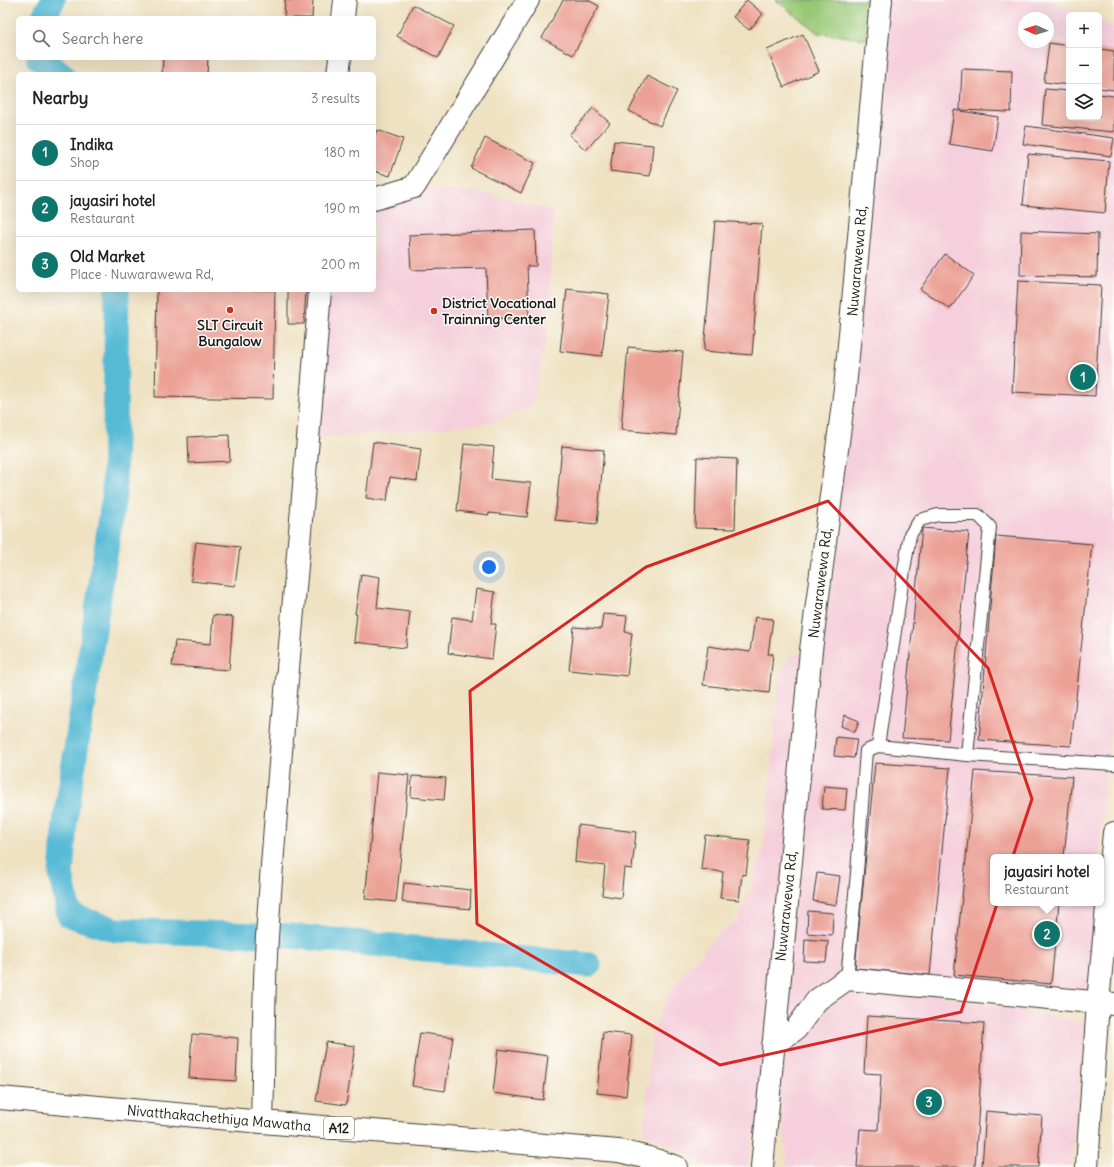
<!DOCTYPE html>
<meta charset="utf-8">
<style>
body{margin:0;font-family:Delius,sans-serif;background:#f6f6f6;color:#222}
.controls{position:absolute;right:12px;top:12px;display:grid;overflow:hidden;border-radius:6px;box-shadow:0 4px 16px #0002}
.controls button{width:36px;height:36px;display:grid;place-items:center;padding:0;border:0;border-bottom:1px solid #e0e0e0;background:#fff;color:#222;font:20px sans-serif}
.compass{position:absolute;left:1018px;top:12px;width:36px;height:36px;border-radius:50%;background:#fff;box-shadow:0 4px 16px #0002;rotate:273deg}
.you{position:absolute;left:489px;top:567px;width:14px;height:14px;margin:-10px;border:3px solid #fff;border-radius:50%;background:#1a73e8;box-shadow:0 0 0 6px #1a73e833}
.badge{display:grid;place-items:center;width:26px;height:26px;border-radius:50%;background:#0f766e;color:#fff;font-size:13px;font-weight:700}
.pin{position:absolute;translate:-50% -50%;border:2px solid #fff;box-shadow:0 1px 4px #0006}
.popup{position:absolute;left:990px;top:854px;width:114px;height:52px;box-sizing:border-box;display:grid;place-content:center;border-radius:6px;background:#fff;filter:drop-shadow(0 1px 3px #0005);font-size:13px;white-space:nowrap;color:#767676}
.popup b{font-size:15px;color:#222}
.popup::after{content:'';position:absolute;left:50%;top:100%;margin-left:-8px;border:8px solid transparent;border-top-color:#fff}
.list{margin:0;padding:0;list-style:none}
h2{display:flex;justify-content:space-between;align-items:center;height:52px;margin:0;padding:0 16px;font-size:17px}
h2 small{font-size:13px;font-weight:400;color:#767676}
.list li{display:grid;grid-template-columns:26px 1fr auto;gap:12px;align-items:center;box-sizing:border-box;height:56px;padding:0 16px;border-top:1px solid #e0e0e0}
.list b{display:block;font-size:15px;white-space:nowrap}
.list p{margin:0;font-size:13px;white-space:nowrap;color:#767676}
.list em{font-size:13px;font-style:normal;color:#767676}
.icon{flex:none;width:22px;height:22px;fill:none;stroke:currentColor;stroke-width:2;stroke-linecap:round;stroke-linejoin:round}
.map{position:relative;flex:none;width:1114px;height:1167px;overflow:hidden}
.search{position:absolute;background:#fff;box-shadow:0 4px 16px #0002;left:16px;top:16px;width:360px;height:44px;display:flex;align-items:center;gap:10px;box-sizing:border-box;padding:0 14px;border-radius:6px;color:#767676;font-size:15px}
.panel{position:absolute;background:#fff;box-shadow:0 4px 16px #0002;left:16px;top:72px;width:360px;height:220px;border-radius:6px}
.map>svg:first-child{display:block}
.built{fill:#f5cfdc;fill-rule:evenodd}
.grass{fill:#98c876;stroke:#5a7249}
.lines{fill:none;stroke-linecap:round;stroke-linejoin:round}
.canal{stroke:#57bad5;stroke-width:25}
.building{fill:#eca196}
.lane-casing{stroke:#3c3a35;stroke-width:14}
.street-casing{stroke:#3c3a35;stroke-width:24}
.primary-casing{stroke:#3c3a35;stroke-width:24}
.highway-casing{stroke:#3c3a35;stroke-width:24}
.lane{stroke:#fff;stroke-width:12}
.street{stroke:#fff;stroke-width:22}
.primary{stroke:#fff;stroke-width:22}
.highway{stroke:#fff;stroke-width:22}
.marked{fill:none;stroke:#d62828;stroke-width:3;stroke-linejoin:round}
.poi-dot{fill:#c8321e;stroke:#fdfcf7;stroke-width:1.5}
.labels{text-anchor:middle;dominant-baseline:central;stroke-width:3;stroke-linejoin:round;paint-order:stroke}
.shield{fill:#fdfcf7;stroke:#605f5e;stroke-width:1}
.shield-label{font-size:13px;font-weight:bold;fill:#1c1c1c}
.street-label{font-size:14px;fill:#1c1c1c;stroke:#fdfcf7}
.poi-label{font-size:14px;font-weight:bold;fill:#1c1c1c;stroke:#fdfcf7;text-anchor:start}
</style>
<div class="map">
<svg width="1114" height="1167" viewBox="0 0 1114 1167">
<rect width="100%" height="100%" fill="#fdfcf7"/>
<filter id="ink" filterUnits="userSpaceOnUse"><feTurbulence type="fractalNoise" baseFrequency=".025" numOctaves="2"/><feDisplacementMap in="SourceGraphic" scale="8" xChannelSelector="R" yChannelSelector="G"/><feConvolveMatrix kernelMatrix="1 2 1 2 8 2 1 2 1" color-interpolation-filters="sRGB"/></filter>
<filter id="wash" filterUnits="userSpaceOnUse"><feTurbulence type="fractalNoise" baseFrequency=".012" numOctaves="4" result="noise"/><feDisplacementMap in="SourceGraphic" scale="16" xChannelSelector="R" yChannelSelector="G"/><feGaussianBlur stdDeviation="0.9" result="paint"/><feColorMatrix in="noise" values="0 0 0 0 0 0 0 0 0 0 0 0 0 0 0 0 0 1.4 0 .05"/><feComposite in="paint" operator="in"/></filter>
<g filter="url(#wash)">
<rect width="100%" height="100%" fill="#efe2c2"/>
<path class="built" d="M881,0H1051L1053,2L1086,15H1069V117H1099V20L1114,26V687L1099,857H993V903H1095L1087,990L851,979L1086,1023L1071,1167H788L773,1047L747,1167H710L696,1158L644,1133L652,1032L674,984L716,936L737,921L751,889L764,844L779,680L789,656L811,650ZM1024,18H1048V42H1024Z
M414,187L484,193L553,210L548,332L532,407L491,422L424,430L309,438L320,290H374V199Z"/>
<path class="grass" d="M776,0H881L878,41L818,33Z"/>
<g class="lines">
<path class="canal" d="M43,18L53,0
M39,58L62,74
M117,290L114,496L65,823L61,874L69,915L116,930L291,936L589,965"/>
</g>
<g id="blocks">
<path class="building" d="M285,0H313L312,18H284Z
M563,0H588L599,6L573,55L542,38Z
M747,0L763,14L749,30L733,17Z
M413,5L454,26L438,58L397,36Z
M803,34L819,71L784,87L767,50Z
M1049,43L1069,46V85L1044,82Z
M1099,49L1114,51V90L1099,88Z
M163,58H208L207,74H162Z
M962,69L1012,71L1011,112L960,110Z
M647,76L677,91L660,126L629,111Z
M1045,89L1069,91V117H1099V94L1114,96V132L1042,125Z
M593,108L610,123L586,150L569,135Z
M954,110L998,117L993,151L949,144Z
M1026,126L1114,138L1111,156L1023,144Z
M377,130L403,139L390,176L374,171V139Z
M485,138L535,163L521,193L471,168Z
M614,141L653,145L650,176L610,171Z
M1028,154L1109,161L1105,213L1023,205Z
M715,221L762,224L752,355L704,351Z
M535,230L536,266H527L529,317L488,319L486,268L411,270L409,235Z
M1021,231L1098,234L1097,277L1020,275Z
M945,254L974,275L950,309L920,289Z
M1018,281L1101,285L1095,396L1012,392Z
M567,289L609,294L602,356L560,351Z
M157,290H275L273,399L155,397Z
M288,290H306L304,324H288Z
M628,347L683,352L676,435L621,430Z
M229,435L230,461L189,463L188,437Z
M373,442L421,449L417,481L390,477L387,501L366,498Z
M464,444L494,447L491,479L531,483L527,517L489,513V515L457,511Z
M562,446L604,450L597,524L555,520Z
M697,457L737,459L735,529L695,528Z
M922,528L969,532L948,740L902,738Z
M996,536L1092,544L1071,746L979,740Z
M196,542L240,547L235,586L191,581Z
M361,574L380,577L377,608L410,612L406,648L354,642L357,614H355Z
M476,589L495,592L491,624H496L492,659L448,653L452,617L472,620Z
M603,614L627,616L625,632L632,633L627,676L569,670L574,627L601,629Z
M213,615L233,617L229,670L172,666L175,641L211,644Z
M755,617L773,619L768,654H773L769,693L703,685L708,646L750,652Z
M845,715L859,721L855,732L841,726Z
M836,737L857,739L854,758L834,756Z
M875,763L950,768L930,975L855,968Z
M975,771L1072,777L1064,857H993V903H1059L1051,984L954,975Z
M377,772L409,775L396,902L365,899Z
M412,776L446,778L444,800L411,797Z
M824,786L847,788L845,810L822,809Z
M578,825L636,832L632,869L624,868L621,898L602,895L605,866L575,862Z
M705,835L750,840L746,875L742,874L739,900L720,898L723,872L701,869Z
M817,873L840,876L836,905L813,901Z
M404,883L471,890L470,909L402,902Z
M808,911L833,913L832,935L807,933Z
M805,939L828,941L826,962L804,961Z
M867,1016L984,1023L975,1167H857L860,1129L878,1130L881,1074L864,1073Z
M603,1032L632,1035L626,1096L597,1093Z
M420,1033L453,1037L445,1091L412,1086Z
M192,1034L238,1038L236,1081L189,1078Z
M326,1042L355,1046L346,1105L316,1101Z
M498,1049L548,1056L543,1100L493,1093Z
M986,1111L1042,1116L1038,1167H982Z"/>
</g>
</g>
<g filter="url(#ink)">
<use href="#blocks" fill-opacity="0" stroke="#3c3a35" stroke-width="1"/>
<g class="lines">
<defs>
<path id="lane" d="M878,746L904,570L910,535L920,520L938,515H978L990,527L967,755
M847,979L857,873L866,751L878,746L967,755L1114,764"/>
<path id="street" d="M343,18L345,0
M338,74L340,58
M374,199L414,187L528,0
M773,1045L796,1029L817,1000L847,979L1114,1004
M262,1122C264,1060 263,999 267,937C281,721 304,506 320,290
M762,1167L811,650L845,388L881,0"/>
<path id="primary" d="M1087,1167L1098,1002L1114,833"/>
<path id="highway" d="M0,1098L262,1122L619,1151L649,1158L676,1167"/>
</defs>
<use href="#lane" class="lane-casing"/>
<use href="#street" class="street-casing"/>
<use href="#primary" class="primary-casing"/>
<use href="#highway" class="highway-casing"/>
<use href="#lane" class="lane"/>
<use href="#street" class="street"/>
<use href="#primary" class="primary"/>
<use href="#highway" class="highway"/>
</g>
</g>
<path class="marked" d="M828,501L988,668L1032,799L961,1012L720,1065L477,924L470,691L646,567Z"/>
<g class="poi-dot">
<circle cx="230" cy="310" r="4"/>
<circle cx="434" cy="311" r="4"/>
</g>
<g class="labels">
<rect class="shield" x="324" y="1117" width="30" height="22" rx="3"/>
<g class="shield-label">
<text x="339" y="1128">A12</text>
</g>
<g class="street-label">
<text transform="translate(857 261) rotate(-85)">Nuwarawewa Rd,</text>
<text transform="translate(820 583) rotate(-83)">Nuwarawewa Rd,</text>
<text transform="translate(786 906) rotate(-84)">Nuwarawewa Rd,</text>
<text transform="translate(219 1118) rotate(5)">Nivatthakachethiya Mawatha</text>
</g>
<g class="poi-label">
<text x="442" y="303">District Vocational<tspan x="442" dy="16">Trainning Center</tspan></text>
<text x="230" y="325" text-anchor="middle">SLT Circuit<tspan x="230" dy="16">Bungalow</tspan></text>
</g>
</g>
</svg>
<div class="controls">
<button>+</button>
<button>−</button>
<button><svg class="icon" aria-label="layers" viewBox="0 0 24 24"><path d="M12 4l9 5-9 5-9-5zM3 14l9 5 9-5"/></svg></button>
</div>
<svg class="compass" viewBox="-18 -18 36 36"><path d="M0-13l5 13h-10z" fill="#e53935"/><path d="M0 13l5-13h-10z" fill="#767676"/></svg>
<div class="you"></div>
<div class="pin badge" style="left:1083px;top:377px">1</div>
<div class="pin badge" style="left:1047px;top:934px">2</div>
<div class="popup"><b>jayasiri hotel</b>Restaurant</div>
<div class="pin badge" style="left:929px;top:1102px">3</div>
<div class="search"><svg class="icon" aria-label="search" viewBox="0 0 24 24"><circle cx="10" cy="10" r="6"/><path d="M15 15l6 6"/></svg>Search here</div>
<section class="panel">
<h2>Nearby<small>3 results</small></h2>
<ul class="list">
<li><span class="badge">1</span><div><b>Indika</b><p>Shop</p></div><em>180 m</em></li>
<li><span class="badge">2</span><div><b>jayasiri hotel</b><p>Restaurant</p></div><em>190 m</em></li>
<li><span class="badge">3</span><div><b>Old Market</b><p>Place · Nuwarawewa Rd,</p></div><em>200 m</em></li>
</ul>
</section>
</div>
